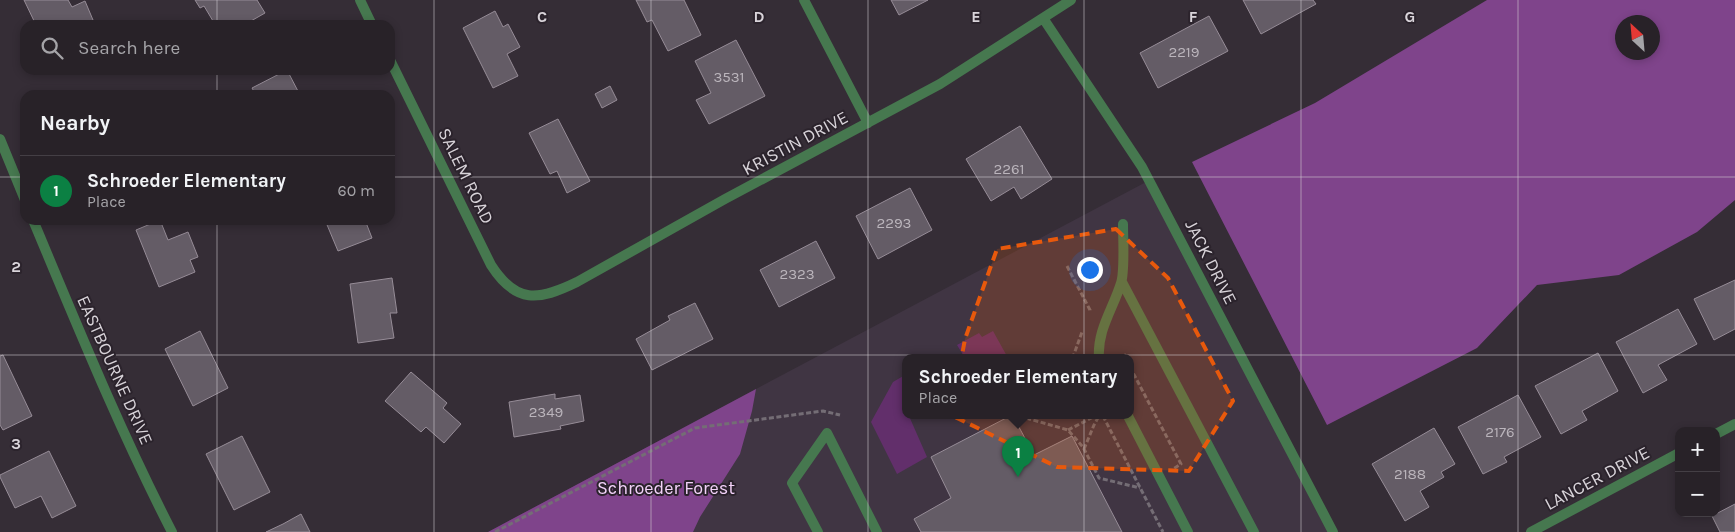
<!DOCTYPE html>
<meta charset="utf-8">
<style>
body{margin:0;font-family:Karla,sans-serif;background:#302a30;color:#f1f3f6}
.controls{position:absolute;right:15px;bottom:15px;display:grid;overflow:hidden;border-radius:10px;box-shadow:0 2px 8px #0003}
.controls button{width:45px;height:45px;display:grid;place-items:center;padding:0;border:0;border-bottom:1px solid #443f45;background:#282228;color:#f1f3f6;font:25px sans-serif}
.compass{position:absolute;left:1615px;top:15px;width:45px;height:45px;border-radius:50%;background:#282228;box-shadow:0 2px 8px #0003;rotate:334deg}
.you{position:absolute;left:1089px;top:269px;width:18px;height:18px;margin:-12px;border:4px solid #fff;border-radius:50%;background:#1a73e8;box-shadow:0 0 0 8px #1a73e833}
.badge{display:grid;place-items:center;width:32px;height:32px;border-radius:50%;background:#0b8043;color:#fff;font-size:16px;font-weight:700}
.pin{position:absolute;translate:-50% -41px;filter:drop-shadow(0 1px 2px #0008)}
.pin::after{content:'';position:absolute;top:26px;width:18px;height:15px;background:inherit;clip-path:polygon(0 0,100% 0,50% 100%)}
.popup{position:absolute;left:902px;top:354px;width:232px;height:65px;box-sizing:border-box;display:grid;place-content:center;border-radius:10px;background:#282228;filter:drop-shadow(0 1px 4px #0005);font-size:16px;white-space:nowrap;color:#a5a4a8}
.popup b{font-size:19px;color:#f1f3f6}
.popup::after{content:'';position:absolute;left:50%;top:100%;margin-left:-10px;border:10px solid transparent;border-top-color:#282228}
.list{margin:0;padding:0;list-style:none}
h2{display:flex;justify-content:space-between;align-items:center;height:65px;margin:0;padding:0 20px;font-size:21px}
h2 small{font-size:16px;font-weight:400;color:#a5a4a8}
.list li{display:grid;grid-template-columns:32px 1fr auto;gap:15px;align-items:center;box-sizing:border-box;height:70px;padding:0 20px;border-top:1px solid #443f45}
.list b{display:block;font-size:19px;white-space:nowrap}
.list p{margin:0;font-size:16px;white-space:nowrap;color:#a5a4a8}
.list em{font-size:16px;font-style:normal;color:#a5a4a8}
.icon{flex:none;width:28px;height:28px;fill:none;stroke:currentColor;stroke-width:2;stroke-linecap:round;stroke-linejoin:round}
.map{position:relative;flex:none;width:1735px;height:532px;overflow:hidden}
.search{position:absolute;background:#282228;box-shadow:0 2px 8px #0003;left:20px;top:20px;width:375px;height:55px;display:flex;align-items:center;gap:12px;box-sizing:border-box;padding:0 18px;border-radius:15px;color:#a5a4a8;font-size:19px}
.panel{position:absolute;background:#282228;box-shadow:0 2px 8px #0003;left:20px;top:90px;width:375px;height:135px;border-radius:15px}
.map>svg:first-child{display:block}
.built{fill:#403543;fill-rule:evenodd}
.green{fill:#622f6b}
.forest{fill:#7f448b;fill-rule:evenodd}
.building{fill:#645c66;stroke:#968c97}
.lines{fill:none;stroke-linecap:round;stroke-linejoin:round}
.path{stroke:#746d75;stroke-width:3;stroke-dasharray:5 2.5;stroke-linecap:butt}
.service{stroke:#46784f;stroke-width:10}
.minor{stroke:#46784f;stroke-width:10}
.marked{fill:#e8590c;fill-opacity:0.2;stroke:#e8590c;stroke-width:4;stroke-dasharray:10 6;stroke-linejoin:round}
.grid{fill:none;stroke:#d8d3d9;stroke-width:1;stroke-opacity:0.55}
.labels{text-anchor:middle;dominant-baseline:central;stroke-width:4;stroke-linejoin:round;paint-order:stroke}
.number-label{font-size:15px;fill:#bbb5bc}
.street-label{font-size:18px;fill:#d8d3d9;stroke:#2b232c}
.park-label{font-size:18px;fill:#f3d2f9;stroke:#2b232c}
.grid-label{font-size:16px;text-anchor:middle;font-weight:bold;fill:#d8d3d9;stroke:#2b232c;stroke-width:4;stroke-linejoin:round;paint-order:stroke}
</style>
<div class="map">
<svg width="1735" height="532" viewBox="0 0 1735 532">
<rect width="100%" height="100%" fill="#352d36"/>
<path class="built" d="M1148,181L1332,532H488L756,389ZM906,358H1130V416H906Z"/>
<path class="green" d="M993,331L1008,358H965L957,345L979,333L982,337Z
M905,375L906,416H909L927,457L897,474L871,422L893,382Z"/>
<path class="forest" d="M1487,0H1735V200L1697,232L1619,275L1537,285L1477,348L1327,425L1192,162L1315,103ZM1622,22H1652V52H1622Z
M756,389L752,411L740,454L700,517L693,532H488Z"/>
<path class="building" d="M24,0H68L72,7L85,1L93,20L82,25H36Z
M195,0H257L265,13L244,25H207L213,21L204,6L200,8Z
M636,0H684L701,35L668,51L652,20L647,22Z
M891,0H928L899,15Z
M1243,0H1313L1316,4L1261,34Z
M495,11L503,27L508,24L520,47L507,54L518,76L493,88L463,28Z
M1209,16L1228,51L1158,88L1140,53Z
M736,40L765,96L709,124L696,100L711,93L695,61Z
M287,70L300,95H256L252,88Z
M610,86L617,100L602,108L595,94Z
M558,119L590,181L567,193L557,171L550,174L529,133Z
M1020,126L1052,179L1021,199L1014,187L991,201L966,159Z
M910,188L932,230L878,259L856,216Z
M160,220L168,240L188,232L198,257L190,260L195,272L159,287L136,230Z
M325,220H365L372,238L338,251Z
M816,241L835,278L779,307L760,270Z
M392,278L397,313H390L394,338L358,343L350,284Z
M1735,280V329L1714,340L1694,299Z
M695,303L713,339L652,370L636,339L670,320L668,316Z
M1678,309L1697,344L1658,365L1667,380L1643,393L1616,342Z
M200,331L228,388L193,406L165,349Z
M1598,353L1618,391L1582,411L1587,420L1561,434L1535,386Z
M3,355L32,416L3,430L0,425V356Z
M411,372L447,403L443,408L461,424L444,443L426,427L421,432L385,401Z
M555,394V399L580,395L584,421L560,426L561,429L514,437L509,402Z
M1518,395L1541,437L1504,457L1507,462L1483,474L1458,427Z
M1010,416H1013L1034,455L1072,436L1122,532H921L914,519L951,498L931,457Z
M1434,428L1455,464L1441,472L1444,477L1420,491L1429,507L1405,521L1372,464Z
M242,436L270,492L234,510L206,454Z
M49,451L76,506L52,518L41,496L15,508L0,477V475Z
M1735,504V532H1720L1712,516Z
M301,514L310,532H266L283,524Z"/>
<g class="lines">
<path class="path" d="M1067,266L1090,310V312
M1124,354L1126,358
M1074,358L1073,357L1082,332
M1130,367L1181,464L1173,469
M1019,416L1068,430L1083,447L1099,478L1140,488
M1103,416L1163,532
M1068,430L1095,416
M1084,449L1094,425L1099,416
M495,532L695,428L823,411L840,415"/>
<path class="service" d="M1122,282L1254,532
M1099,358C1097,330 1113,309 1121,283C1125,271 1123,238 1123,224
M1128,416L1188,532
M818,532L792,483L827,433L877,532"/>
<path class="minor" d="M360,0L372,25
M804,0L868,123
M1043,18L1142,167L1333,532
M390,60L491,265C516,304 538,301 577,282L725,199L940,84L1071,0
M0,139L25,200
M33,220C77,325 120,431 172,532
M1716,434L1735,424
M1531,532L1679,453"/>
</g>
<path class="marked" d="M1116,229L1168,278L1233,401L1189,471L1057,467L951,415L965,339L997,249Z"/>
<path class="grid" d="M217,0V25M434,0V532M651,0V532M868,0V532M1084,0V532M1301,0V532M1518,0V532M217,70V95M0,177H25M390,177H1735M217,220V532M0,355H1735"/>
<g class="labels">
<g class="number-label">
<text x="1184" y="52">2219</text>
<text x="729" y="77">3531</text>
<text x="1009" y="169">2261</text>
<text x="894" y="223">2293</text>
<text x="797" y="274">2323</text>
<text x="546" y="412">2349</text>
<text x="1500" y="432">2176</text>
<text x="1410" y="474">2188</text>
</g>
<g class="street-label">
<text transform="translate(795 143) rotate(-28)">KRISTIN DRIVE</text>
<text transform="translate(466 176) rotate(64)">SALEM ROAD</text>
<text transform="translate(1211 262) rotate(63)">JACK DRIVE</text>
<text transform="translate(115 370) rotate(66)">EASTBOURNE DRIVE</text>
<text transform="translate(1597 478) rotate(-28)">LANCER DRIVE</text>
</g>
<g class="park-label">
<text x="666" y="488">Schroeder Forest</text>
</g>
</g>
<g class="grid-label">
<text x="542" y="22">C</text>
<text x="759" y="22">D</text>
<text x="976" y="22">E</text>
<text x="1193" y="22">F</text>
<text x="1410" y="22">G</text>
<text x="16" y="272">2</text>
<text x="16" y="449">3</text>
</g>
</svg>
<div class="controls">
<button>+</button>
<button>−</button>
</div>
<svg class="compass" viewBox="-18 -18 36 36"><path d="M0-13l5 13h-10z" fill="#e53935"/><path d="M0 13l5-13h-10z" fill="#a5a4a8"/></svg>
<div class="you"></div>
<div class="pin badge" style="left:1018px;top:477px">1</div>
<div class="popup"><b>Schroeder Elementary</b>Place</div>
<div class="search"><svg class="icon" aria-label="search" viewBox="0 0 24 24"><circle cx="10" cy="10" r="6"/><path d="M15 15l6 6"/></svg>Search here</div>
<section class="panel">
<h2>Nearby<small></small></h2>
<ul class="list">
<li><span class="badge">1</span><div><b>Schroeder Elementary</b><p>Place</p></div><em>60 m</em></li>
</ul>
</section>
</div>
